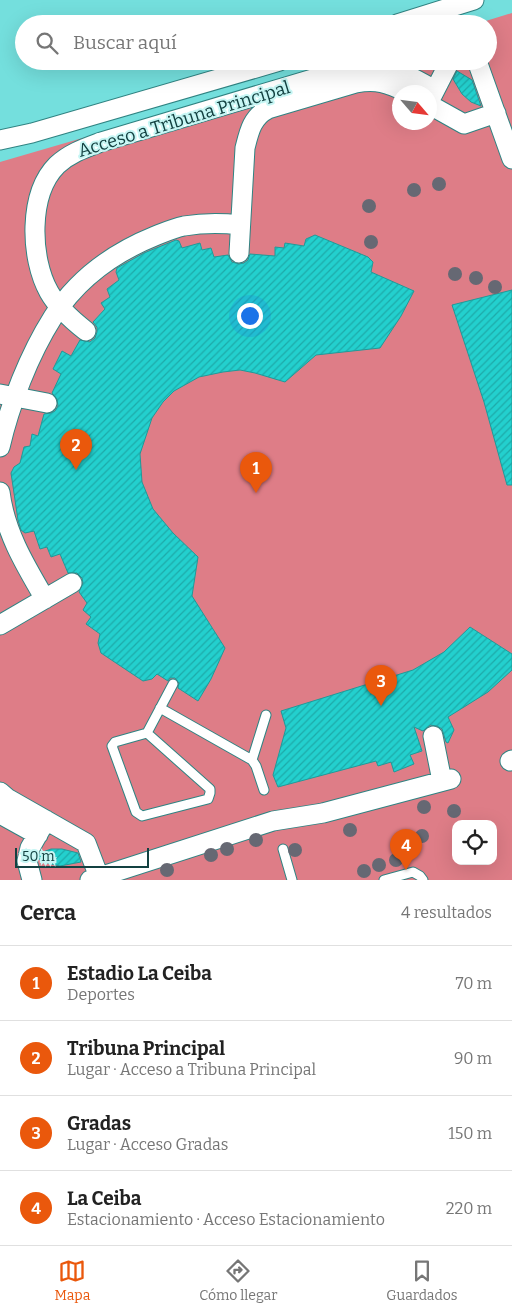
<!DOCTYPE html>
<html lang="es">
<meta charset="utf-8">
<style>
body{margin:0;font-family:Bitter,serif;background:#f6f6f6;color:#222}
.controls{position:absolute;right:15px;bottom:15px;display:grid;overflow:hidden;border-radius:10px;box-shadow:0 5px 20px #0002}
.controls button{width:45px;height:45px;display:grid;place-items:center;padding:0;border:0;border-bottom:1px solid #e0e0e0;background:#fff;color:#222;font:25px sans-serif}
.compass{position:absolute;left:392px;top:85px;width:45px;height:45px;border-radius:50%;background:#fff;box-shadow:0 5px 20px #0002;rotate:118deg}
.scale{position:absolute;left:15px;bottom:12px;width:134px;box-sizing:border-box;padding-left:5px;border:2px solid #134141;border-top:0;font-size:14px;line-height:18px;white-space:nowrap;color:#134141;-webkit-text-stroke:4px #c6f6f4;paint-order:stroke}
.you{position:absolute;left:249px;top:315px;width:18px;height:18px;margin:-12px;border:4px solid #fff;border-radius:50%;background:#1a73e8;box-shadow:0 0 0 8px #1a73e833}
.badge{display:grid;place-items:center;width:32px;height:32px;border-radius:50%;background:#ea580c;color:#fff;font-size:16px;font-weight:700}
.pin{position:absolute;translate:-50% -41px;filter:drop-shadow(0 1px 2px #0008)}
.pin::after{content:'';position:absolute;top:26px;width:18px;height:15px;background:inherit;clip-path:polygon(0 0,100% 0,50% 100%)}
.list{margin:0;padding:0;list-style:none}
h2{display:flex;justify-content:space-between;align-items:center;height:65px;margin:0;padding:0 20px;font-size:21px}
h2 small{font-size:16px;font-weight:400;color:#767676}
.list li{display:grid;grid-template-columns:32px 1fr auto;gap:15px;align-items:center;box-sizing:border-box;height:75px;padding:0 20px;border-top:1px solid #e0e0e0}
.list b{display:block;font-size:19px;white-space:nowrap}
.list p{margin:0;font-size:16px;white-space:nowrap;color:#767676}
.list em{font-size:16px;font-style:normal;color:#767676}
.icon{flex:none;width:28px;height:28px;fill:none;stroke:currentColor;stroke-width:2;stroke-linecap:round;stroke-linejoin:round}
.map{position:relative;flex:none;width:512px;height:880px;overflow:hidden}
.search{position:absolute;background:#fff;box-shadow:0 5px 20px #0002;left:15px;right:15px;top:15px;height:55px;display:flex;align-items:center;gap:12px;box-sizing:border-box;padding:0 18px;border-radius:28px;color:#767676;font-size:19px}
.sheet{height:365px;background:#fff}
nav{display:flex;justify-content:space-around;align-items:center;box-sizing:border-box;height:70px;border-top:1px solid #e0e0e0;background:#fff;font-size:14px;color:#767676}
nav a{display:grid;justify-items:center;gap:2px}
nav .on{color:#ea580c}
.map>svg:first-child{display:block}
.garden{fill:#de7d87;fill-rule:evenodd}
.building{fill:url(#building-hatch);stroke:#219998}
.lines{fill:none;stroke-linecap:round;stroke-linejoin:round}
.lane-casing{stroke:#308382;stroke-width:11}
.street-casing{stroke:#308382;stroke-width:21}
.lane{stroke:#fff;stroke-width:9}
.street{stroke:#fff;stroke-width:19}
.tree{fill:#666873}
.labels{text-anchor:middle;dominant-baseline:central;stroke-width:4;stroke-linejoin:round;paint-order:stroke}
.street-label{font-size:18px;fill:#134141;stroke:#c6f6f4}
</style>
<div class="map">
<svg width="512" height="880" viewBox="0 0 512 880">
<defs>
<pattern id="building-hatch" width="6" height="6" patternUnits="userSpaceOnUse" patternTransform="scale(1.25)"><rect width="6" height="6" fill="#23d0ce"/><path d="M-1 1l2-2M0 6l6-6M5 7l2-2" fill="none" stroke="#1daaa9"/></pattern>
</defs>
<rect width="100%" height="100%" fill="#74dfdd"/>
<path class="garden" d="M512,13V880H0V162L347,61H488V24H476ZM400,92H430V122H400ZM456,824H493V861H456Z"/>
<path class="building" d="M457,71L472,80L481,106L471,102L462,94L453,79Z
M315,235L368,257L373,262L371,272L414,291L401,316L380,348L316,355L285,382L255,373L240,370L223,372L199,377L174,391L163,402L152,418L140,454L142,482L153,509L173,533L198,557L192,596L225,648L211,679L198,701L178,688L179,683L175,678H170L168,681L157,674L152,679L143,681L101,653L98,643L100,634L86,624L91,617L83,610L87,603L79,592L83,583L82,578L77,573H68L60,554L51,557L47,547L40,549L34,531L25,533L21,530L18,520L11,473L14,467L20,463L24,447L30,446L32,434L38,436L44,414L51,413L55,411L58,406L57,399L52,393L61,374L53,369L62,351L71,356L80,340L90,342L95,338L97,332V327L93,322L105,309L101,303L110,297L107,289L119,280L116,272L117,268L144,253L176,240L179,241L182,248L200,243L202,250L211,248L214,257L228,255L232,262L239,264L244,263L248,260L250,254L275,256V247L284,248L285,243L304,246L306,239Z
M512,290V485H507L484,402L452,305Z
M470,627L512,654V670L488,692L448,717L454,730L448,743L446,742L442,729L437,726L430,725L423,731L414,727L422,751L410,755L414,764L394,772L391,762L378,766L376,761L278,787L273,775L286,728L281,711L413,670L444,652Z
M51,849H62L78,853L81,862L60,866L47,863L39,859L40,853Z"/>
<g class="lines">
<defs>
<path id="lane" d="M160,708L252,760L256,766L264,790
M147,733L210,789V793L208,799L142,816L136,812L112,746L115,742L147,733L173,684
M252,760L266,715
M283,849L292,880
M384,880L413,872L420,876L423,880"/>
<path id="street" d="M397,24L474,0
M477,61L512,159
M430,100L450,61
M430,105L464,124L496,113
M0,140L32,133L280,61
M239,253L245,148C249,132 252,117 268,109L356,83C376,79 388,83 406,92
M86,331C72,320 58,308 49,292C30,258 28,194 57,165C70,153 85,148 101,142L356,66C388,62 408,75 435,90
M0,394L47,403
M0,447C10,404 29,355 53,317C78,278 113,253 155,236C165,232 174,228 184,226C203,223 222,223 240,225
M0,492C5,532 25,565 45,599
M0,625L72,583
M433,736L442,781
M510,761L512,760
M0,792L7,798L86,843L99,877
M0,814L38,835
M32,880L27,861L30,848L46,820
M90,880L273,821L323,813L451,779"/>
</defs>
<use href="#lane" class="lane-casing"/>
<use href="#street" class="street-casing"/>
<use href="#lane" class="lane"/>
<use href="#street" class="street"/>
</g>
<g class="tree">
<circle cx="439" cy="184" r="7"/>
<circle cx="414" cy="190" r="7"/>
<circle cx="369" cy="206" r="7"/>
<circle cx="371" cy="242" r="7"/>
<circle cx="455" cy="274" r="7"/>
<circle cx="476" cy="278" r="7"/>
<circle cx="495" cy="287" r="7"/>
<circle cx="424" cy="807" r="7"/>
<circle cx="454" cy="811" r="7"/>
<circle cx="350" cy="830" r="7"/>
<circle cx="422" cy="836" r="7"/>
<circle cx="256" cy="840" r="7"/>
<circle cx="227" cy="849" r="7"/>
<circle cx="295" cy="850" r="7"/>
<circle cx="211" cy="855" r="7"/>
<circle cx="396" cy="860" r="7"/>
<circle cx="379" cy="865" r="7"/>
<circle cx="167" cy="870" r="7"/>
<circle cx="364" cy="871" r="7"/>
</g>
<g class="labels">
<g class="street-label">
<text transform="translate(184 119) rotate(-17)">Acceso a Tribuna Principal</text>
</g>
</g>
</svg>
<div class="controls">
<button><svg class="icon" aria-label="locate" viewBox="0 0 24 24"><circle cx="12" cy="12" r="6"/><path d="M12 2v4M12 18v4M2 12h4M18 12h4"/></svg></button>
</div>
<svg class="compass" viewBox="-18 -18 36 36"><path d="M0-13l5 13h-10z" fill="#e53935"/><path d="M0 13l5-13h-10z" fill="#767676"/></svg>
<div class="scale">50 m</div>
<div class="you"></div>
<div class="pin badge" style="left:256px;top:493px">1</div>
<div class="pin badge" style="left:76px;top:470px">2</div>
<div class="pin badge" style="left:381px;top:706px">3</div>
<div class="pin badge" style="left:406px;top:870px">4</div>
<div class="search"><svg class="icon" aria-label="search" viewBox="0 0 24 24"><circle cx="10" cy="10" r="6"/><path d="M15 15l6 6"/></svg>Buscar aquí</div>
</div>
<section class="sheet">
<h2>Cerca<small>4 resultados</small></h2>
<ul class="list">
<li><span class="badge">1</span><div><b>Estadio La Ceiba</b><p>Deportes</p></div><em>70 m</em></li>
<li><span class="badge">2</span><div><b>Tribuna Principal</b><p>Lugar · Acceso a Tribuna Principal</p></div><em>90 m</em></li>
<li><span class="badge">3</span><div><b>Gradas</b><p>Lugar · Acceso Gradas</p></div><em>150 m</em></li>
<li><span class="badge">4</span><div><b>La Ceiba</b><p>Estacionamiento · Acceso Estacionamiento</p></div><em>220 m</em></li>
</ul>
</section>
<nav>
<a class="on"><svg class="icon" aria-label="map" viewBox="0 0 24 24"><path d="M3 6l6-2 6 2 6-2v14l-6 2-6-2-6 2zM9 4v14M15 6v14"/></svg>Mapa</a>
<a><svg class="icon" aria-label="directions" viewBox="0 0 24 24"><path d="M12 3l9 9-9 9-9-9zM9 14v-3h6M13 9l2 2-2 2"/></svg>Cómo llegar</a>
<a><svg class="icon" aria-label="saved" viewBox="0 0 24 24"><path d="M7 4h10v16l-5-4-5 4z"/></svg>Guardados</a>
</nav>
